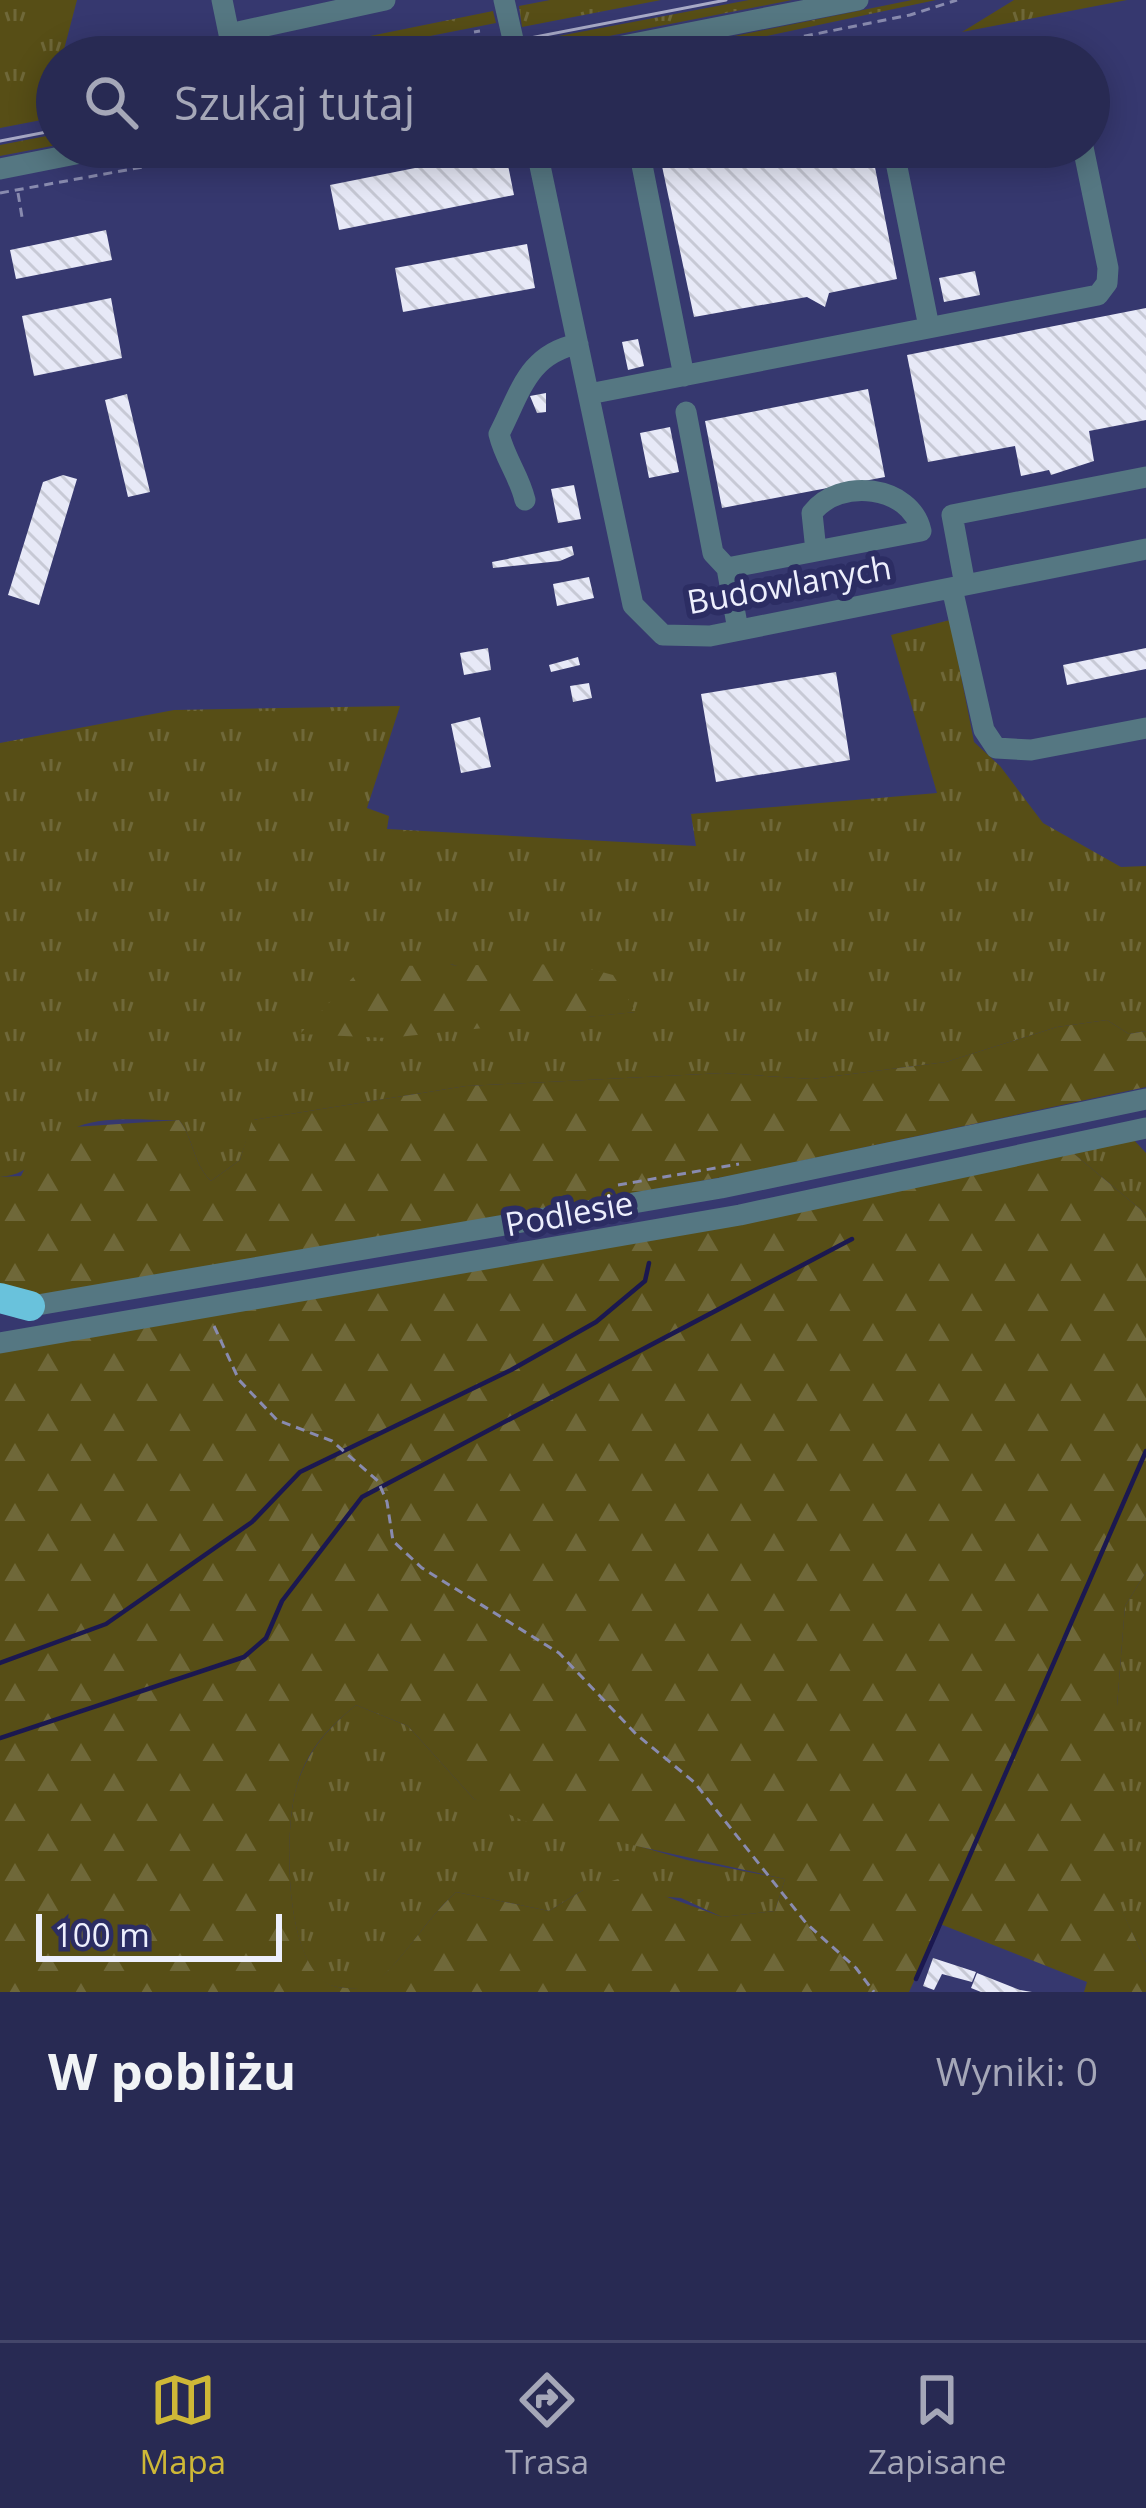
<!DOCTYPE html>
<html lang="pl">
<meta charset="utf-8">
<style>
body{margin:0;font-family:"Open Sans",sans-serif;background:#30325a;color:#f1f3f6}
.scale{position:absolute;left:36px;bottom:30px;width:246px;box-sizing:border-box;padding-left:12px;border:6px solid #edeffd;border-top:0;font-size:33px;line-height:42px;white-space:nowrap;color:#edeffd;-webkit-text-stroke:9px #2c2d63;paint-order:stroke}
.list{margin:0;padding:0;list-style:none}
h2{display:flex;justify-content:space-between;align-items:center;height:156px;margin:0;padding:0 48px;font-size:51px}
h2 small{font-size:39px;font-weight:400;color:#a5a7b8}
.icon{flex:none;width:66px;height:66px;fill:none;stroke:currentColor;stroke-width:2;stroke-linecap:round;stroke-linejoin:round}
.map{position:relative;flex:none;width:1146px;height:1992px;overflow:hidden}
.search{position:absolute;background:#282a53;box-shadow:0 6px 30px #0003;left:36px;right:36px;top:36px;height:132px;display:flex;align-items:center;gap:30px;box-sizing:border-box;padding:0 42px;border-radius:66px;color:#a5a7b8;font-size:45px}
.sheet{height:348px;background:#282a53}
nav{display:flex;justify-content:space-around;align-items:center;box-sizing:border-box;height:168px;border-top:3px solid #44466a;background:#282a53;font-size:33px;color:#a5a7b8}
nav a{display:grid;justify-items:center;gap:6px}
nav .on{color:#ceb837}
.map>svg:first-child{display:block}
.grass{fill:url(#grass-tufts);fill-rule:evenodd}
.forest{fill:url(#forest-firs);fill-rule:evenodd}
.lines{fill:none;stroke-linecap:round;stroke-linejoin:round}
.stream{stroke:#1b1850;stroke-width:4.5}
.building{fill:url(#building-back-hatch)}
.path{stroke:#898baf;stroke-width:3;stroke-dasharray:9 6;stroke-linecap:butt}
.minor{stroke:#557782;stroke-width:21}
.highway{stroke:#69c2dc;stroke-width:30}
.tram{stroke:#a8aac7;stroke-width:3}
.labels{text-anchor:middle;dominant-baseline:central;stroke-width:12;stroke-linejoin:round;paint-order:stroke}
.street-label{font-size:33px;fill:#edeffd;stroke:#2c2d63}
</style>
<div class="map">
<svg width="1146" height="1992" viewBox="0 0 1146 1992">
<defs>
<pattern id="grass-tufts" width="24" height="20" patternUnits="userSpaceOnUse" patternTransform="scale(3)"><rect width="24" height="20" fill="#574e16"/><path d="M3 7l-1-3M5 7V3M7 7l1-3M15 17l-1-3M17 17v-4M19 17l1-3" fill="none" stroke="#6f6839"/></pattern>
<pattern id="forest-firs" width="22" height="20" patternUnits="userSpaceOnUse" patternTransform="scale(3)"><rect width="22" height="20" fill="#574e16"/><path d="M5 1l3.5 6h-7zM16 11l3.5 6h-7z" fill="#6f6839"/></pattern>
<pattern id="building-back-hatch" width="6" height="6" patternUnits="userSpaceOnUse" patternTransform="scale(3)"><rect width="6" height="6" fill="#e7e9f7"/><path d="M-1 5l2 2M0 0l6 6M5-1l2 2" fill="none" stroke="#c7c9d5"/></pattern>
</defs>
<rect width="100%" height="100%" fill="#36386f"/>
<path class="grass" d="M0,0H77L62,57H57L51,99H57V117L0,128Z
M550,0H661L522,27L519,6Z
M749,0H792L543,49L527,42Z
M912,0H936L668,57H631Z
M1014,0H1127L962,32Z
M493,11L496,23L359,50V57H267Z
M57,134V145L0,156V145Z
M950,620L974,742L1000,766L1043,823L1121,867L1146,866V1031L1129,1034L1107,1020L1057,1027L946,1062L812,1079L723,1073L466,1086L253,1120L240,1160L211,1181C192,1162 195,1141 179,1120C148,1121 98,1114 71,1130C44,1147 34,1175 0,1177V743L174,710L400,706L367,808L389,816L387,829L696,846L691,814L937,793L891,635ZM450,964L635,1012L586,1017Z
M1133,1139L1146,1153V1214L1073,1153Z
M1146,1572V1962L1117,1901V1706L1125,1606Z
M356,1705L408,1726L474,1799L687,1860L785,1879L775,1911L722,1917L681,1898L583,1890L549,1911L456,1892C422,1923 404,1962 367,1990C357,1988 340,1989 330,1985C283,1962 284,1828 297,1785C308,1750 329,1727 356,1705Z"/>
<path class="forest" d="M572,964L613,975L636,1012L388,1038L300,1034L357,973L385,966Z
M1107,1020L1129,1034L1146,1031V1087L740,1174L50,1296L0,1290V1177L21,1176L37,1144L74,1127L179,1120C195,1141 192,1162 211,1181L240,1160L252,1120L466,1086L723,1073L812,1079L946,1062L1057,1027Z
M1073,1153L1146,1214V1572L1125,1606L1117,1706V1900L1146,1962V1992H1084L1087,1982L940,1924L909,1992H0V1353L805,1208ZM356,1705L408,1726L474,1799L524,1821L785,1879L775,1911L722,1917L618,1879L583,1890L549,1911L456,1892C422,1923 404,1962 367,1989C357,1988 340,1989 331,1985C283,1963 284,1828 297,1785C307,1750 329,1727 356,1705Z"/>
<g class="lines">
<path class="stream" d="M0,1663L106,1624L252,1522L300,1472L511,1370L596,1322L645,1281L649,1263
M0,1738L244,1657L266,1638L282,1601L362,1497L852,1239
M916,1979L1146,1451"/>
</g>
<path class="building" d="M684,147H871L897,279L829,293L825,307L807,297L694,317L659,152Z
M505,150L514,195L339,230L330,185Z
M106,230L112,260L16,279L10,250Z
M527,244L535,288L403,312L395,268Z
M975,271L980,295L944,302L939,278Z
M111,298L122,358L34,376L22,316Z
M1146,308V420L1089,431L1094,461L1051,475L1049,470L1021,476L1015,446L928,462L907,355Z
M638,339L644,366L628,370L622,342Z
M868,389L885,477L722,508L705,421Z
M546,393V412L537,413L530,396Z
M127,394L150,492L128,497L105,400Z
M670,427L679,472L649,478L640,433Z
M63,475L77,479L39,605L8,595L43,482Z
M574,485L581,519L558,523L551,489Z
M572,546L574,555L560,561L493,568L492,562Z
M589,577L594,598L557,606L553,584Z
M488,648L491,670L464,675L460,653Z
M1146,648V669L1067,685L1063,665Z
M578,657L580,665L551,672L549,665Z
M836,672L850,760L716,782L701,694Z
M589,683L592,698L573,702L570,686Z
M480,717L491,767L461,773L451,724Z
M933,1958L976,1972L972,1982L942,1974L934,1990L923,1986Z
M977,1973L1020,1990L1032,1992H981L971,1988Z"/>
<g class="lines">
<path class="path" d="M474,32L480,31
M701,57L910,15L957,0
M0,193L253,147
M18,193L22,217
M618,1185L739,1164
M214,1326L239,1380L277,1420L332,1441L378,1481L387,1502L393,1541L422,1568L559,1653L636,1734L694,1782L806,1923L856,1968L874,1992"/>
<path class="minor" d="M222,0L229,34L385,0
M504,0L517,57
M567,57L858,0
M536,147L633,605L663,635L710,636L1146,549
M643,147L641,160L684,376
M893,147L929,327
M0,169L111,147
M589,394L1098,295L1107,283L1108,268L1083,147
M686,412L713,553L727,568L921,531C911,485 839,477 812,513L816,551
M525,500C519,475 505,459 499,434C521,391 528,354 578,344
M727,568L738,630
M965,585L952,515L1146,477
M952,588L984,730L996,748L1031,750L1146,728
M20,1308L721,1188L1146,1099
M0,1343L740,1215L1146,1128"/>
<path class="highway" d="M0,1298L30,1306"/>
<path class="tram" d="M390,57L447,46
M432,57L726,0
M0,141L57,130"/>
</g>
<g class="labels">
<g class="street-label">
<text transform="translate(789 584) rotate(-10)">Budowlanych</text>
<text transform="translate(569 1213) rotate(-10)">Podlesie</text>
</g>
</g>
</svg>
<div class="scale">100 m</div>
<div class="search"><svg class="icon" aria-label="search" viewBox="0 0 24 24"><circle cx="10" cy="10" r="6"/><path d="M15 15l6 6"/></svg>Szukaj tutaj</div>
</div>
<section class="sheet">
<h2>W pobliżu<small>Wyniki: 0</small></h2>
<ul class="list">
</ul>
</section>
<nav>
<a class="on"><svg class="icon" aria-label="map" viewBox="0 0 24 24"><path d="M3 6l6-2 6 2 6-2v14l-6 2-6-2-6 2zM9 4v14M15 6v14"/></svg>Mapa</a>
<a><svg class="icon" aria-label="directions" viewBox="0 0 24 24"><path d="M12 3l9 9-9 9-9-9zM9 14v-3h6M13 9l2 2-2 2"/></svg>Trasa</a>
<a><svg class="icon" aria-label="saved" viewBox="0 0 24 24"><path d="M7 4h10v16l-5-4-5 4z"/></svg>Zapisane</a>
</nav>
